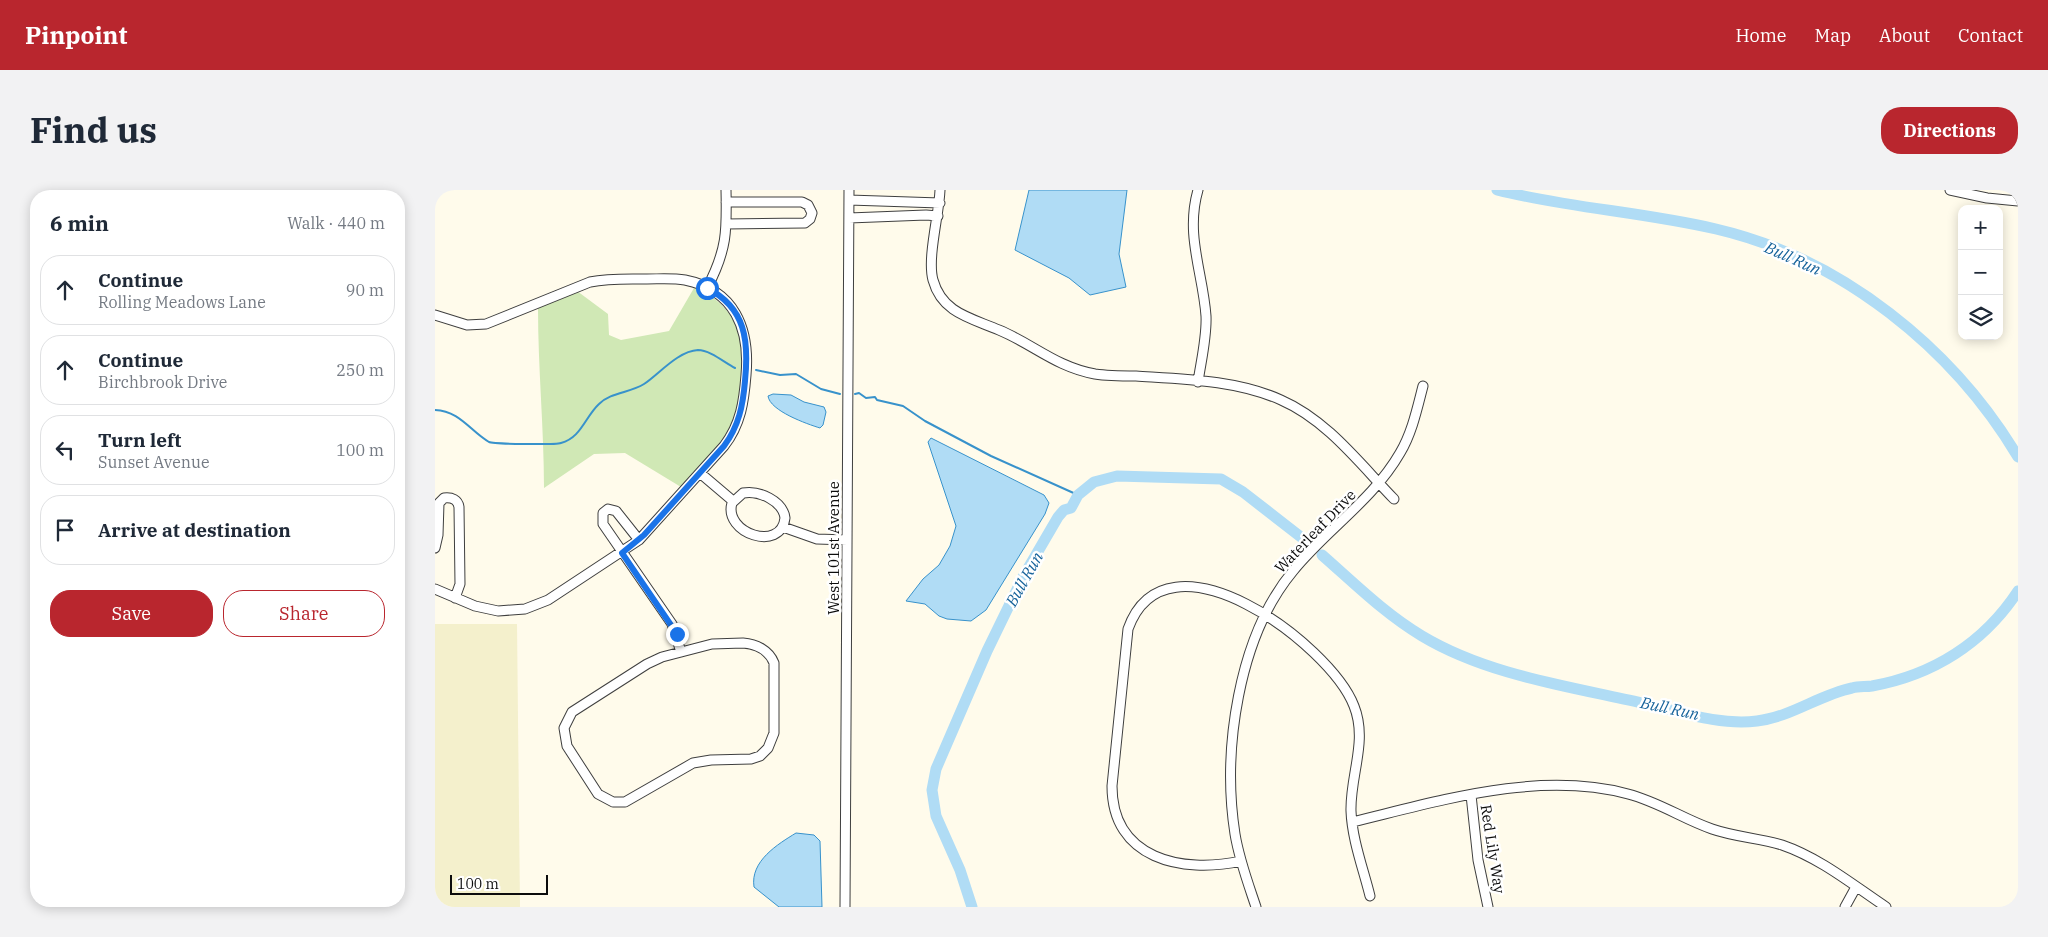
<!DOCTYPE html>
<meta charset="utf-8">
<style>
body{margin:0;font-family:"IBM Plex Serif",serif;background:#f2f2f3;color:#1f2937}
.controls{position:absolute;right:15px;top:15px;display:grid;overflow:hidden;border-radius:10px;box-shadow:0 2px 12px #0003}
.controls button{width:45px;height:45px;display:grid;place-items:center;padding:0;border:0;border-bottom:1px solid #e0e1e3;background:#fff;color:#1f2937;font:25px sans-serif}
.scale{position:absolute;left:15px;bottom:12px;width:98px;box-sizing:border-box;padding-left:5px;border:2px solid #0c0c0c;border-top:0;font-size:14px;line-height:18px;white-space:nowrap;color:#0c0c0c;-webkit-text-stroke:4px #fff;paint-order:stroke}
.stop{position:absolute;width:15px;height:15px;margin:-11px;border:4px solid #1a73e8;border-radius:50%;background:#fff}
.stop.end{background:#1a73e8;border-color:#fff;box-shadow:0 1px 5px #0008}
.list{margin:0;padding:0;list-style:none}
h2{display:flex;justify-content:space-between;align-items:center;height:65px;margin:0;padding:0 20px;font-size:21px}
h2 small{font-size:16px;font-weight:400;color:#747a83}
.list li{display:grid;grid-template-columns:32px 1fr auto;gap:15px;align-items:center;box-sizing:border-box;height:70px;margin:0 10px 10px;padding:0 10px;border:1px solid #e0e1e3;border-radius:20px}
.list b{display:block;font-size:19px;white-space:nowrap}
.list p{margin:0;font-size:16px;white-space:nowrap;color:#747a83}
.list em{font-size:16px;font-style:normal;color:#747a83}
.actions{display:flex;gap:10px;padding:15px 20px}
.actions a{flex:1;padding:11px 0;border:1px solid #b9262e;border-radius:20px;text-align:center;font-size:18px;color:#b9262e}
.actions .main{background:#b9262e;color:#fff}
.icon{flex:none;width:28px;height:28px;fill:none;stroke:currentColor;stroke-width:2;stroke-linecap:round;stroke-linejoin:round}
.map{position:relative;flex:none;width:1583px;height:717px;overflow:hidden;border-radius:20px}
header{display:flex;align-items:center;gap:30px;box-sizing:border-box;height:70px;padding:0 25px;background:#b9262e;color:#fff}
header strong{font-size:24px}
nav{display:flex;gap:28px;margin-inline-start:auto;font-size:18px}
.intro{display:flex;align-items:center;justify-content:space-between;box-sizing:border-box;height:120px;padding:0 30px}
h1{margin:0;font-size:35px}
.button{padding:12px 22px;border-radius:20px;background:#b9262e;color:#fff;font-size:18px;font-weight:700}
main{display:flex;gap:30px;padding:0 30px}
aside{flex:1;background:#fff;border-radius:20px;box-shadow:0 2px 12px #0003}
.map>svg:first-child{display:block}
.farmland{fill:#f4f0cc}
.green{fill:#d0e8b5}
.water{fill:#b0dcf5;stroke:#3892cb}
.lines{fill:none;stroke-linecap:round;stroke-linejoin:round}
.stream{stroke:#3892cb;stroke-width:2}
.river{stroke:#b0dcf5;stroke-width:11}
.minor-casing{stroke:#3f3f3f;stroke-width:11}
.minor{stroke:#fff;stroke-width:9}
.route{stroke:#1a73e8;stroke-width:6}
.labels{text-anchor:middle;dominant-baseline:central;stroke-width:5;stroke-linejoin:round;paint-order:stroke}
.street-label{font-size:15px;fill:#0c0c0c;stroke:#fff}
.water-label{font-size:16px;font-style:italic;fill:#17639b;stroke:#fff}
</style>
<header>
<strong>Pinpoint</strong>
<nav><a>Home</a><a>Map</a><a>About</a><a>Contact</a></nav>
</header>
<div class="intro"><h1>Find us</h1><a class="button">Directions</a></div>
<main>
<aside>
<h2>6 min<small>Walk · 440 m</small></h2>
<ul class="list">
<li><svg class="icon" aria-label="ahead" viewBox="0 0 24 24"><path d="M12 20V5M6 11l6-6 6 6"/></svg><div><b>Continue</b><p>Rolling Meadows Lane</p></div><em>90 m</em></li>
<li><svg class="icon" aria-label="ahead" viewBox="0 0 24 24"><path d="M12 20V5M6 11l6-6 6 6"/></svg><div><b>Continue</b><p>Birchbrook Drive</p></div><em>250 m</em></li>
<li><svg class="icon" aria-label="left" viewBox="0 0 24 24"><path d="M17 20v-9H6M10 6l-5 5 5 5"/></svg><div><b>Turn left</b><p>Sunset Avenue</p></div><em>100 m</em></li>
<li><svg class="icon" aria-label="arrive" viewBox="0 0 24 24"><path d="M6 21V4h12l-3 4 3 4H6"/></svg><div><b>Arrive at destination</b></div></li>
</ul>
<div class="actions"><a class="main">Save</a><a>Share</a></div>
</aside>
<div class="map">
<svg width="1583" height="717" viewBox="0 0 1583 717">
<rect width="100%" height="100%" fill="#fffbeb"/>
<path class="farmland" d="M0,434H82L85,717H0Z"/>
<path class="green" d="M259,98C304,115 311,151 305,195C304,208 303,223 297,236C287,259 262,278 246,297L190,263L159,264L109,298C109,238 103,179 103,118L142,101L173,124L174,145L186,150L234,141Z"/>
<path class="water" d="M594,0H692L684,64L691,97L655,105L634,88L580,60Z
M338,204L356,205L369,212L389,217L391,222L388,235L385,238C372,234 335,221 333,206Z
M496,248L609,305L614,313L610,324L551,420L536,431L512,429L504,426L490,414L471,411L488,389L504,375L515,356L521,336L493,252Z
M361,643L379,645L385,651L387,717H344L319,697C315,671 343,654 361,643Z"/>
<g class="lines">
<path class="stream" d="M321,180L345,185L361,184L386,199L405,204
M420,204L424,203L431,208L440,207L442,210L468,216L490,231L556,266L643,305
M0,220C25,221 35,241 54,252C58,254 120,255 126,253C146,248 150,227 164,214C176,202 195,203 209,194C224,184 243,161 263,160C275,160 290,173 300,178"/>
<path class="river" d="M1062,0C1134,18 1208,22 1281,39C1406,68 1518,158 1583,267
M887,365C919,393 950,424 987,446C1052,485 1133,496 1207,513C1243,521 1284,536 1322,531C1356,527 1384,505 1417,498C1424,496 1430,497 1437,496C1498,485 1549,453 1583,401
M537,717L525,680L501,626L497,600L501,579L552,461L588,387L623,327L629,320L636,318L643,305L659,292L682,286L786,289L808,302L871,351"/>
<defs>
<path id="minor" d="M505,0C504,25 492,68 498,90C507,123 536,128 564,140C598,154 621,177 660,184C673,186 687,186 701,186C748,189 802,190 846,210C892,230 925,274 959,309
M763,0C750,45 768,83 771,126C772,147 766,171 763,192
M1515,0L1552,8L1583,11
M414,10L505,13
M291,12H367L373,15L377,23L375,29L370,33L291,34
M414,28L491,25L503,26
M272,98C292,60 292,41 291,0
M0,125L32,135L51,134L155,92C174,88 193,89 212,89C225,89 238,88 250,90C300,100 315,139 311,185C309,211 306,234 289,256L204,350L113,410L90,419L63,421L40,416L0,399
M265,283L298,311
M308,303C324,300 348,311 350,328C346,363 288,343 297,313Z
M348,337L382,349L412,350
M204,350L181,321L173,319L168,323V334L237,434L246,462
M0,358L3,345L4,313L9,308C17,307 23,310 24,317L25,394L20,408
M308,453C321,454 334,460 339,473V543L333,558L325,566L316,569L276,570L258,573L190,612H178L163,604L132,556L129,538L137,522L212,474L227,467L277,454Z
M1036,605L1043,670L1053,717
M917,632C1005,611 1103,580 1193,604C1224,612 1248,629 1277,639C1300,647 1324,648 1347,655C1385,668 1418,695 1451,717
M806,671C747,684 677,669 677,596L693,439C731,332 895,454 919,516C933,551 915,585 916,621C917,649 928,678 935,706
M410,717L414,0
M821,717C813,693 804,669 800,644C787,561 803,447 858,381C891,340 938,310 965,263C977,243 982,219 988,196
M1410,717L1421,697"/>
</defs>
<use href="#minor" class="minor-casing"/>
<use href="#minor" class="minor"/>
</g>
<g class="lines">
<path class="route" d="M242,444L187,363L209,345L289,256C304,236 308,215 310,191C314,151 311,118 272,98"/>
</g>
<g class="labels">
<g class="street-label">
<text transform="translate(880 341) rotate(-46)">Waterleaf Drive</text>
<text transform="translate(398 358) rotate(-90)">West 101st Avenue</text>
<text transform="translate(1058 659) rotate(81)">Red Lily Way</text>
</g>
<g class="water-label">
<text transform="translate(1358 68) rotate(24)">Bull Run</text>
<text transform="translate(589 389) rotate(-61)">Bull Run</text>
<text transform="translate(1235 518) rotate(12)">Bull Run</text>
</g>
</g>
</svg>
<div class="controls">
<button>+</button>
<button>−</button>
<button><svg class="icon" aria-label="layers" viewBox="0 0 24 24"><path d="M12 4l9 5-9 5-9-5zM3 14l9 5 9-5"/></svg></button>
</div>
<div class="scale">100 m</div>
<div class="stop" style="left:272px;top:98px"></div>
<div class="stop end" style="left:242px;top:444px"></div>
</div>
</main>
